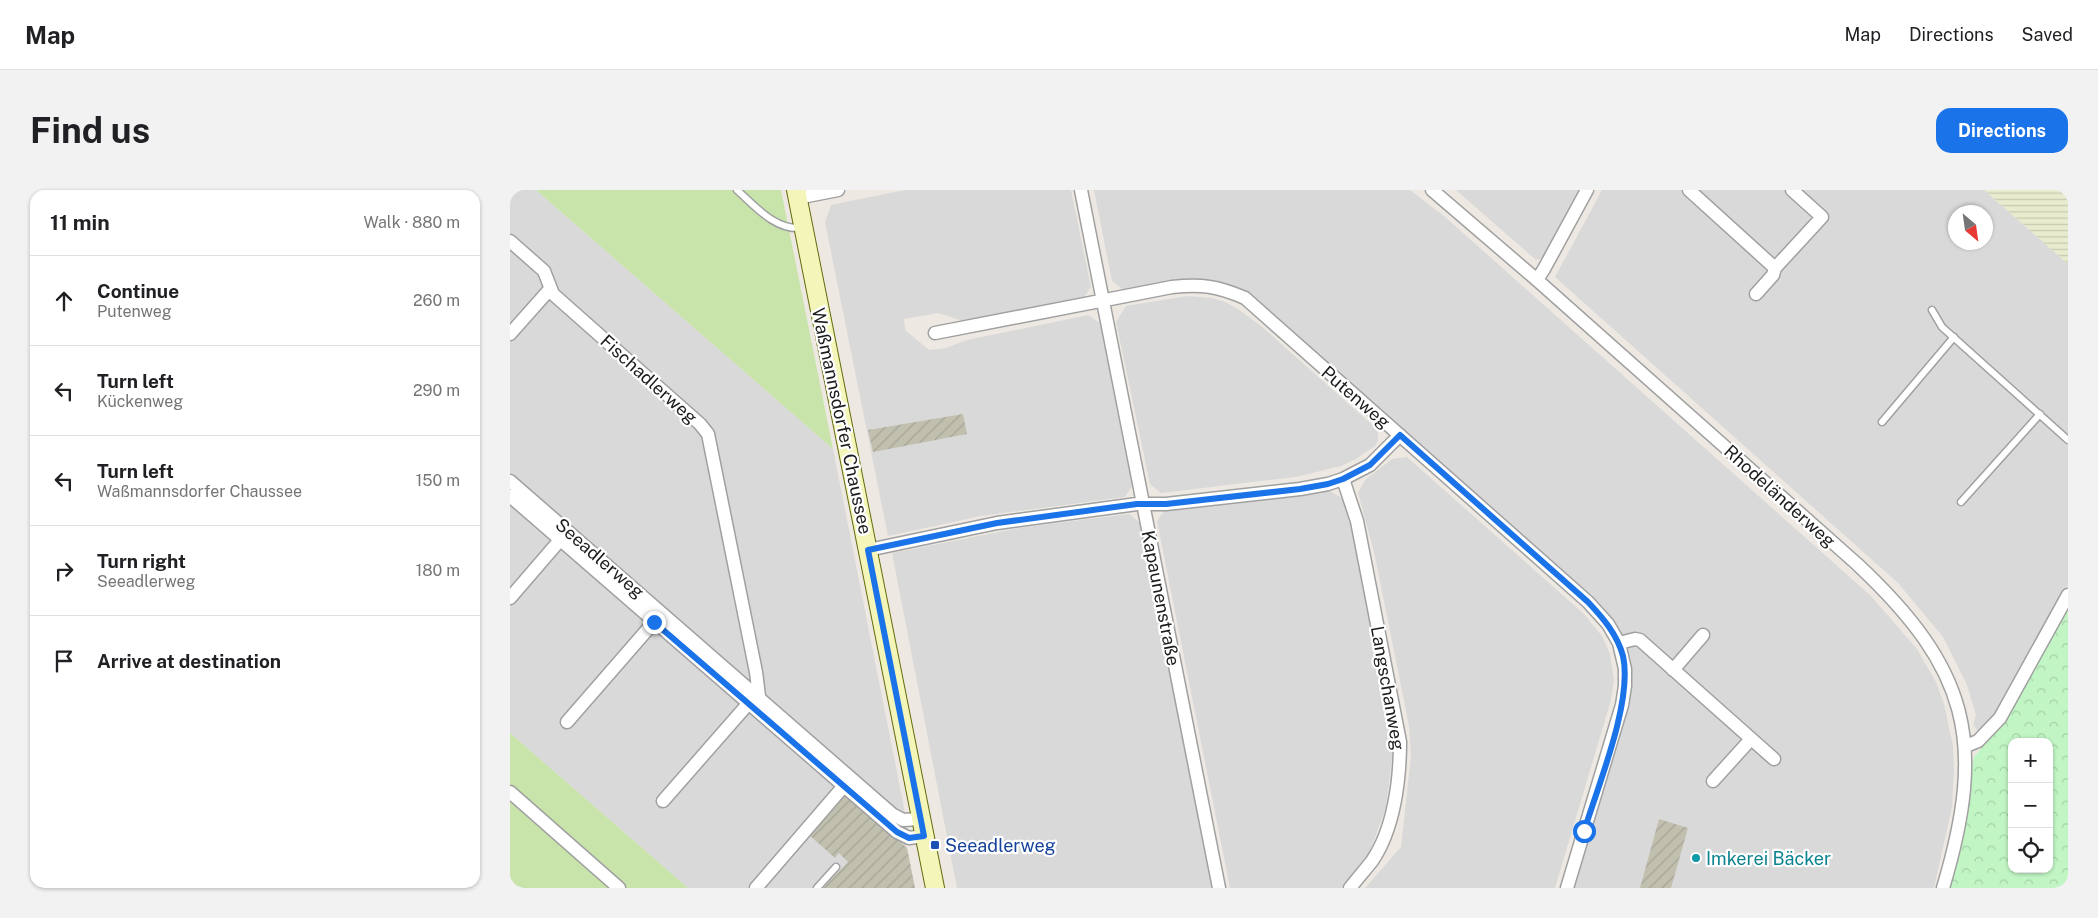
<!DOCTYPE html>
<meta charset="utf-8">
<style>
body{margin:0;font-family:"Public Sans",sans-serif;background:#f2f2f2;color:#202124}
.controls{position:absolute;right:15px;bottom:15px;display:grid;overflow:hidden;border-radius:10px;box-shadow:0 1px 4px #0004}
.controls button{width:45px;height:45px;display:grid;place-items:center;padding:0;border:0;border-bottom:1px solid #e0e0e0;background:#fff;color:#202124;font:25px sans-serif}
.compass{position:absolute;left:1438px;top:15px;width:45px;height:45px;border-radius:50%;background:#fff;box-shadow:0 1px 4px #0004;rotate:151deg}
.stop{position:absolute;width:15px;height:15px;margin:-11px;border:4px solid #1a73e8;border-radius:50%;background:#fff}
.stop.end{background:#1a73e8;border-color:#fff;box-shadow:0 1px 5px #0008}
.list{margin:0;padding:0;list-style:none}
h2{display:flex;justify-content:space-between;align-items:center;height:65px;margin:0;padding:0 20px;font-size:21px}
h2 small{font-size:16px;font-weight:400;color:#757577}
.list li{display:grid;grid-template-columns:32px 1fr auto;gap:15px;align-items:center;box-sizing:border-box;height:90px;padding:0 20px;border-top:1px solid #e0e0e0}
.list b{display:block;font-size:19px;white-space:nowrap}
.list p{margin:0;font-size:16px;white-space:nowrap;color:#757577}
.list em{font-size:16px;font-style:normal;color:#757577}
.icon{flex:none;width:28px;height:28px;fill:none;stroke:currentColor;stroke-width:2;stroke-linecap:round;stroke-linejoin:round}
.map{position:relative;flex:none;width:1558px;height:698px;overflow:hidden;border-radius:15px}
header{display:flex;align-items:center;gap:30px;box-sizing:border-box;height:70px;padding:0 25px;background:#fff;border-bottom:1px solid #e0e0e0}
header strong{font-size:24px}
nav{display:flex;gap:28px;margin-inline-start:auto;font-size:18px}
.intro{display:flex;align-items:center;justify-content:space-between;box-sizing:border-box;height:120px;padding:0 30px}
h1{margin:0;font-size:35px}
.button{padding:12px 22px;border-radius:15px;background:#1a73e8;color:#fff;font-size:18px;font-weight:700}
main{display:flex;gap:30px;padding:0 30px}
aside{flex:1;background:#fff;border-radius:15px;box-shadow:0 1px 4px #0004}
.map>svg:first-child{display:block}
.residential{fill:#dad9d9;fill-rule:evenodd}
.construction{fill:url(#construction-furrows)}
.farmland{fill:url(#farmland-rules)}
.park{fill:url(#park-crowns);fill-rule:evenodd}
.garden{fill:#c8e4ab}
.lines{fill:none;stroke-linecap:round;stroke-linejoin:round}
.lane-casing{stroke:#a0a0a0;stroke-width:9}
.street-casing{stroke:#a0a0a0;stroke-width:15}
.secondary-casing{stroke:#626b0c;stroke-width:20}
.lane{stroke:#fff;stroke-width:6}
.street{stroke:#fff;stroke-width:12}
.secondary{stroke:#f3f5b9;stroke-width:18}
.route{stroke:#1a73e8;stroke-width:6}
.transit-dot{fill:#1a4fb4;stroke:#fff;stroke-width:2}
.culture-dot{fill:#0f9aa8;stroke:#fff;stroke-width:2}
.labels{text-anchor:middle;dominant-baseline:central;stroke-width:4.5;stroke-linejoin:round;paint-order:stroke}
.street-label{font-size:18px;fill:#1c1c1c;stroke:#fff}
.transit-label{font-size:18px;fill:#164399;stroke:#fff;text-anchor:start}
.culture-label{font-size:18px;fill:#0d838f;stroke:#fff;text-anchor:start}
</style>
<header>
<strong>Map</strong>
<nav><a>Map</a><a>Directions</a><a>Saved</a></nav>
</header>
<div class="intro"><h1>Find us</h1><a class="button">Directions</a></div>
<main>
<aside>
<h2>11 min<small>Walk · 880 m</small></h2>
<ul class="list">
<li><svg class="icon" aria-label="ahead" viewBox="0 0 24 24"><path d="M12 20V5M6 11l6-6 6 6"/></svg><div><b>Continue</b><p>Putenweg</p></div><em>260 m</em></li>
<li><svg class="icon" aria-label="left" viewBox="0 0 24 24"><path d="M17 20v-9H6M10 6l-5 5 5 5"/></svg><div><b>Turn left</b><p>Kückenweg</p></div><em>290 m</em></li>
<li><svg class="icon" aria-label="left" viewBox="0 0 24 24"><path d="M17 20v-9H6M10 6l-5 5 5 5"/></svg><div><b>Turn left</b><p>Waßmannsdorfer Chaussee</p></div><em>150 m</em></li>
<li><svg class="icon" aria-label="right" viewBox="0 0 24 24"><path d="M7 20v-9h11M14 6l5 5-5 5"/></svg><div><b>Turn right</b><p>Seeadlerweg</p></div><em>180 m</em></li>
<li><svg class="icon" aria-label="arrive" viewBox="0 0 24 24"><path d="M6 21V4h12l-3 4 3 4H6"/></svg><div><b>Arrive at destination</b></div></li>
</ul>
</aside>
<div class="map">
<svg width="1558" height="698" viewBox="0 0 1558 698">
<defs>
<pattern id="construction-furrows" width="10" height="10" patternUnits="userSpaceOnUse" patternTransform="scale(1.25)"><rect width="10" height="10" fill="#c1c0af"/><path d="M-1 1l2-2M0 10L10 0M9 11l2-2" fill="none" stroke="#a5a496"/></pattern>
<pattern id="farmland-rules" width="6" height="5" patternUnits="userSpaceOnUse" patternTransform="scale(1.25)"><rect width="6" height="5" fill="#e9ebcf"/><path d="M0 2.5h6" fill="none" stroke="#c7c9b1"/></pattern>
<pattern id="park-crowns" width="20" height="18" patternUnits="userSpaceOnUse" patternTransform="scale(1.25)"><rect width="20" height="18" fill="#c1f5c4"/><path d="M2 6a3 3 0 1 1 6 0M12 15a3 3 0 1 1 6 0" fill="none" stroke="#a5d1a8"/></pattern>
</defs>
<rect width="100%" height="100%" fill="#ede9e2"/>
<path class="residential" d="M0,0H26L323,259L399,643L393,639L405,698H178L0,543Z
M395,0H561L581,97L574,107L453,131L428,123L394,129L395,140L419,160L436,158L457,150L578,125L590,133L622,296L615,307L471,326L378,346L315,32L321,15Z
M584,0H900L934,26L1361,406L1407,459L1426,492L1434,514L1443,556L1444,579L1442,617L1424,698H1064L1117,523L1120,505L1122,492L1119,465L1108,436L1083,408L742,107L718,94L697,89H670L613,100L602,91Z
M946,0H1070L1033,68L1026,70Z
M1092,0H1474L1558,74V395L1480,534L1473,541H1468L1463,535L1466,525L1457,495L1433,447L1388,393L1045,87ZM1446,22H1476V52H1446Z
M677,106L702,108L715,112L728,119L751,136L868,240V251L865,256L846,269L831,276L786,287L651,303L640,294L606,132L616,116Z
M897,267L1074,424L1092,446L1100,464L1104,490L1101,510L1045,698H855L891,657L901,566L899,536L880,441L864,362L848,303L855,290L882,269Z
M820,301L832,308L839,326L880,531L883,560L876,617L859,664L831,698H720L647,331L655,320Z
M619,324L630,333L702,698H447L382,363L515,337Z"/>
<path class="construction" d="M453,224L457,244L363,262L358,240Z
M334,603L397,658L405,698H313L338,672L329,663L325,668L298,644Z
M1149,629L1178,638L1161,698H1130Z"/>
<path class="farmland" d="M1474,0H1558V74Z"/>
<path class="park" d="M1558,416V698H1439L1464,567L1498,527ZM1502,552H1539V679H1502Z"/>
<path class="garden" d="M26,0H271L323,259Z
M0,543L178,698H0Z"/>
<g class="lines">
<defs>
<path id="lane" d="M227,0C246,17 265,40 291,38
M1422,120L1432,137L1558,250
M1372,232L1444,147
M1451,312L1530,224
M307,698L326,677"/>
<path id="street" d="M571,0L709,698
M922,0L1027,90L1347,374C1459,479 1477,551 1433,698
M1179,0L1265,78L1312,27L1282,0
M287,8L328,0
M0,51L34,81L43,104L190,234L198,244L246,482L249,506
M1027,90L1034,79L1077,0
M1246,104L1263,85L1265,78
M425,143L662,97C692,94 707,96 735,108L1078,412L1098,434L1109,453L1115,479V496L1112,515L1057,698
M0,144L40,99
M833,289L847,331L890,552C890,590 884,639 862,671C855,680 847,689 840,698
M0,291L382,624L393,630L410,629
M0,306L387,642L399,648L414,646
M358,360L487,333L627,314H656L790,299L818,294L833,289L860,275L890,245
M0,408L50,350
M1109,453L1125,449L1130,450L1264,569
M1163,480L1193,445
M57,532L144,432
M1456,556L1468,551L1490,528L1558,405
M1203,591L1241,549
M0,602L109,698
M153,611L238,514
M246,698L333,597"/>
<path id="secondary" d="M286,0L425,698"/>
</defs>
<use href="#lane" class="lane-casing"/>
<use href="#street" class="street-casing"/>
<use href="#secondary" class="secondary-casing"/>
<use href="#lane" class="lane"/>
<use href="#street" class="street"/>
<use href="#secondary" class="secondary"/>
</g>
<g class="lines">
<path class="route" d="M144,432L387,642L399,648L414,646L358,360L487,333L627,314H656L790,299L818,294L833,289L860,275L890,245L1078,412C1093,428 1107,444 1113,466C1123,511 1088,596 1074,641"/>
</g>
<rect class="transit-dot" x="420" y="650" width="10" height="10" rx="2.5"/>
<circle class="culture-dot" cx="1186" cy="668" r="5"/>
<g class="labels">
<g class="street-label">
<text transform="translate(139 189) rotate(42)">Fischadlerweg</text>
<text transform="translate(846 207) rotate(41)">Putenweg</text>
<text transform="translate(332 231) rotate(78)">Waßmannsdorfer Chaussee</text>
<text transform="translate(1270 306) rotate(42)">Rhodeländerweg</text>
<text transform="translate(90 368) rotate(41)">Seeadlerweg</text>
<text transform="translate(651 408) rotate(79)">Kapaunenstraße</text>
<text transform="translate(878 498) rotate(80)">Langschanweg</text>
</g>
<g class="transit-label">
<text x="435" y="655">Seeadlerweg</text>
</g>
<g class="culture-label">
<text x="1196" y="668">Imkerei Bäcker</text>
</g>
</g>
</svg>
<div class="controls">
<button>+</button>
<button>−</button>
<button><svg class="icon" aria-label="locate" viewBox="0 0 24 24"><circle cx="12" cy="12" r="6"/><path d="M12 2v4M12 18v4M2 12h4M18 12h4"/></svg></button>
</div>
<svg class="compass" viewBox="-18 -18 36 36"><path d="M0-13l5 13h-10z" fill="#e53935"/><path d="M0 13l5-13h-10z" fill="#757577"/></svg>
<div class="stop" style="left:1074px;top:641px"></div>
<div class="stop end" style="left:144px;top:432px"></div>
</div>
</main>
